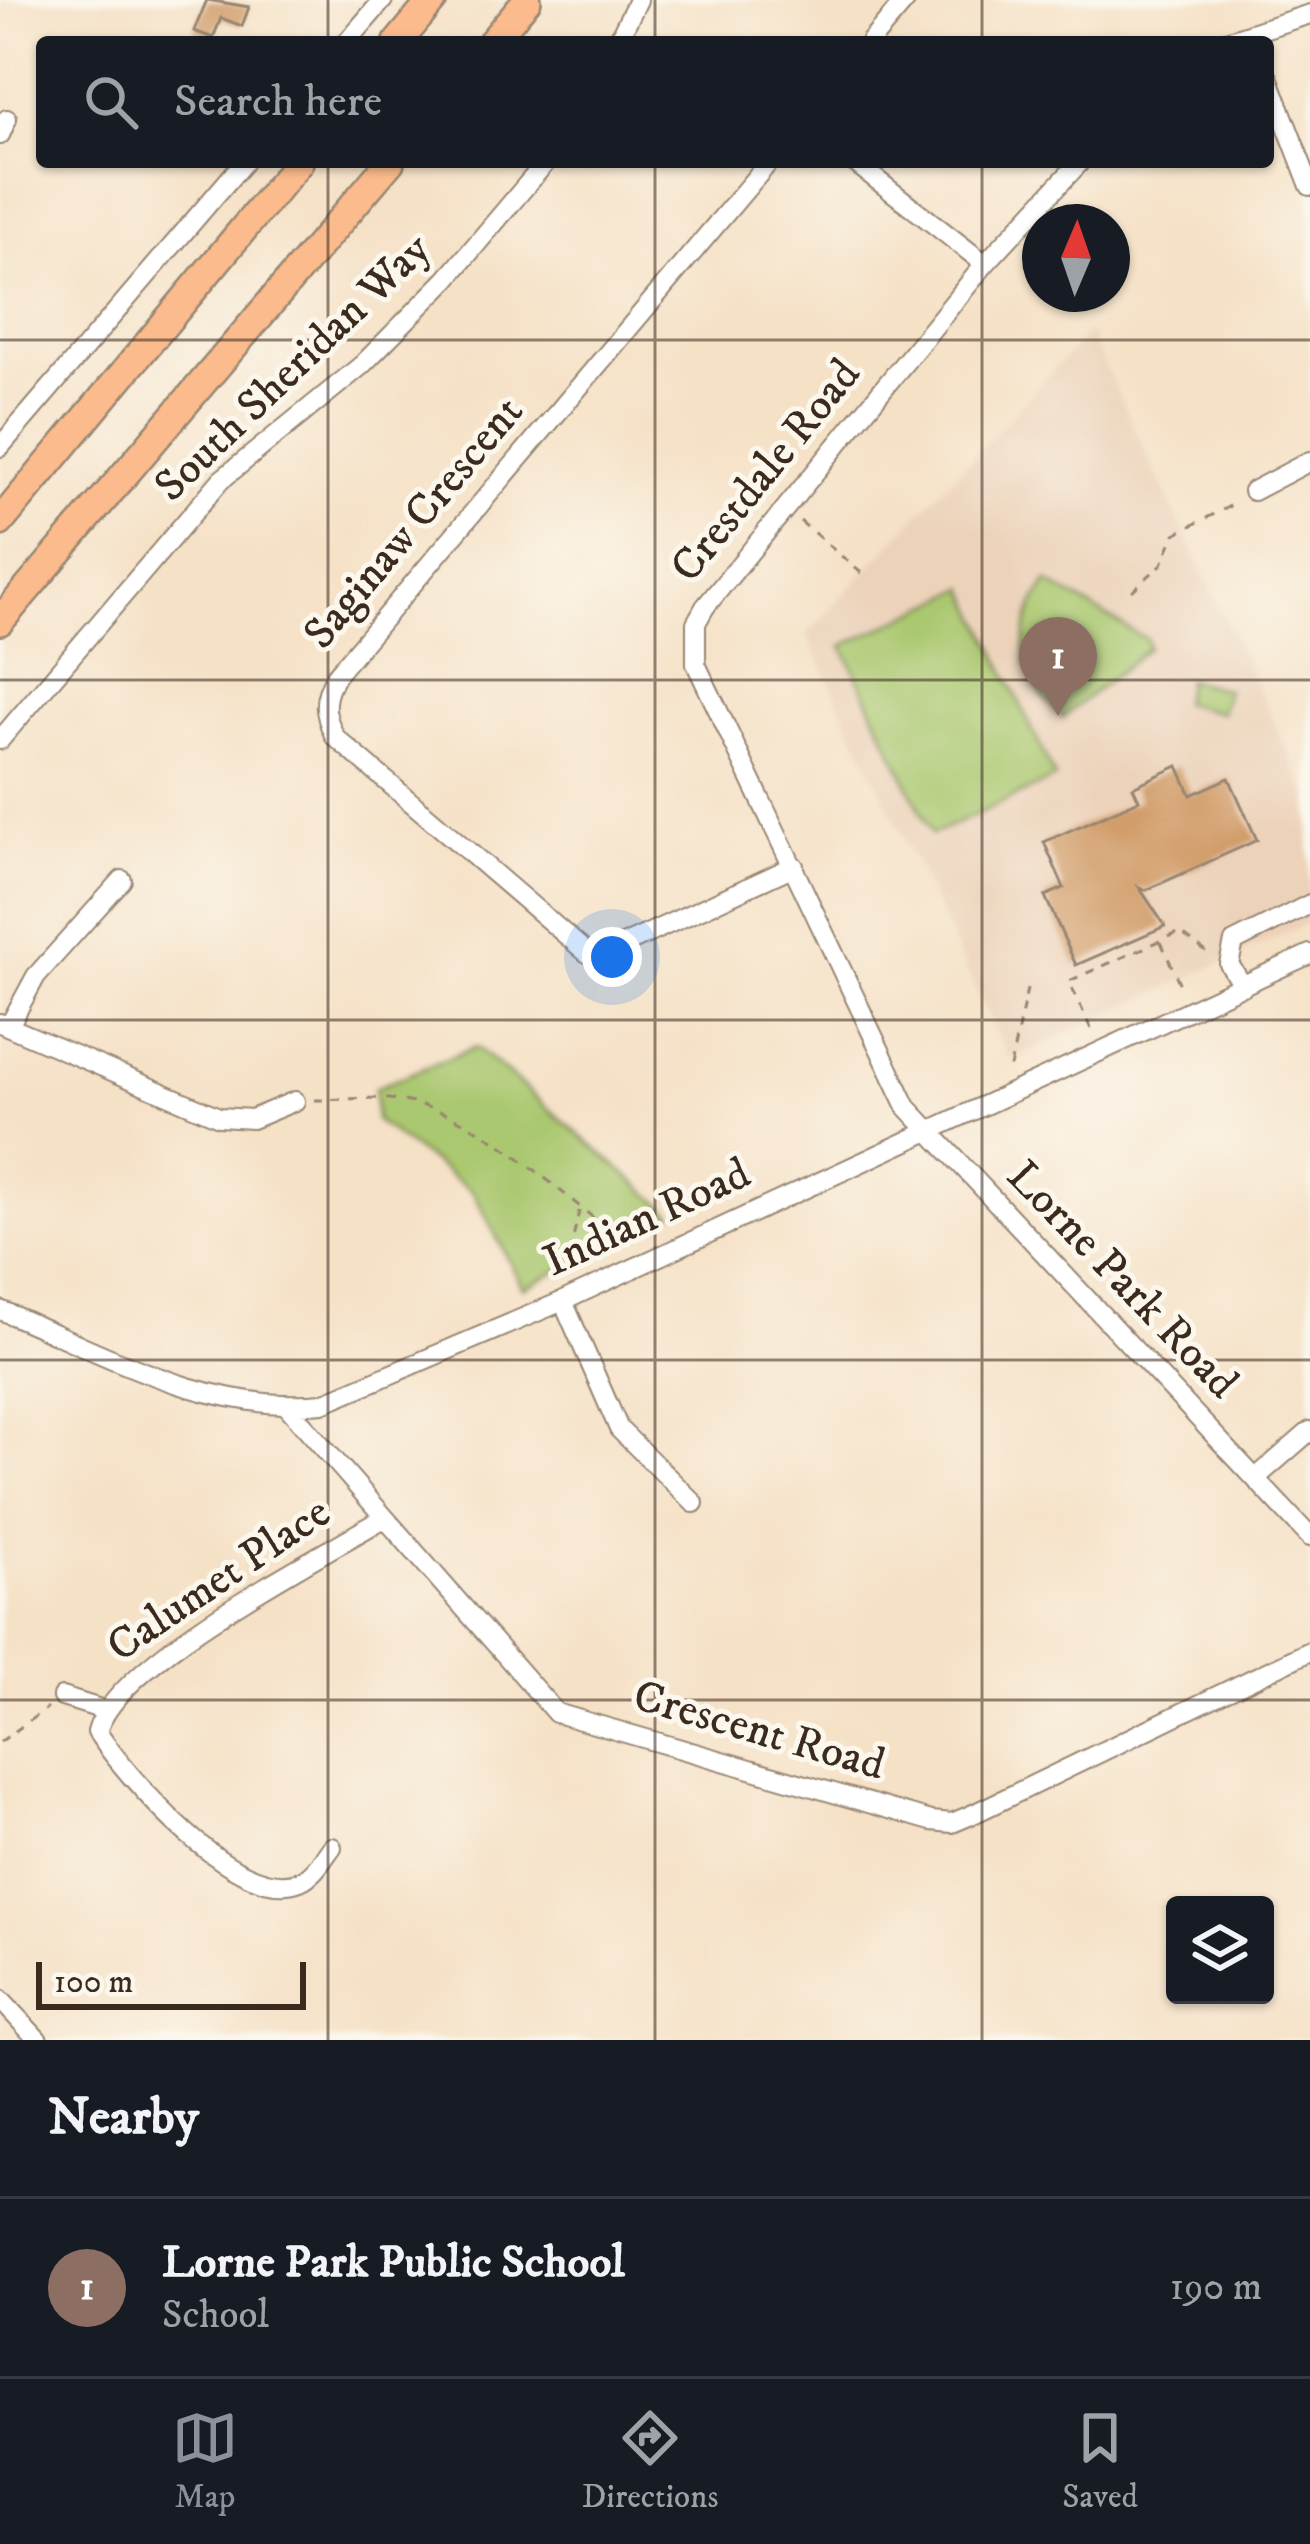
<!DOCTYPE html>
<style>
body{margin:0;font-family:"IM FELL DW Pica",serif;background:#20242c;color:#f1f3f6}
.controls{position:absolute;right:36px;bottom:36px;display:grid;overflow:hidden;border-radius:12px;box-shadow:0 3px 9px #0004}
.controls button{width:108px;height:108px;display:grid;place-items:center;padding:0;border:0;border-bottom:3px solid #363941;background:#171b24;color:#f1f3f6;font:60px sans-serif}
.compass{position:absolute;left:1022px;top:204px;width:108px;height:108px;border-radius:50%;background:#171b24;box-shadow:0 3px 9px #0004;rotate:2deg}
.scale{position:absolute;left:36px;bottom:30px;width:270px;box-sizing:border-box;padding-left:12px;border:6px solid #3b2a1e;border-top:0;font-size:33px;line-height:42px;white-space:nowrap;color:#3b2a1e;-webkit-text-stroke:9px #fbf7ec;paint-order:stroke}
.you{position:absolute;left:612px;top:957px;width:42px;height:42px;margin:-30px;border:9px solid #fff;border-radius:50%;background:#1a73e8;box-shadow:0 0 0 18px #1a73e833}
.badge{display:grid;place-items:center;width:78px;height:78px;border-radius:50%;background:#8c9099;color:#fff;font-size:39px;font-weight:700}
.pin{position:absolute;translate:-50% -99px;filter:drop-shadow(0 3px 6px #0008)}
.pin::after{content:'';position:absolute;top:63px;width:42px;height:36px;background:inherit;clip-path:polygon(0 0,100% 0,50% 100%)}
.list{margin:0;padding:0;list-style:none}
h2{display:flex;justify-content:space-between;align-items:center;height:156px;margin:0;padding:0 48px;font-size:51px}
h2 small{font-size:39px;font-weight:400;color:#9ea1a6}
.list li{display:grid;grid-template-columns:78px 1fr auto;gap:36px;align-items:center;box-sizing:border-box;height:180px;padding:0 48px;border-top:3px solid #363941}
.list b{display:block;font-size:45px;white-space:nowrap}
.list p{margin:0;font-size:39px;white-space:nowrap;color:#9ea1a6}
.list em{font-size:39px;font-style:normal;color:#9ea1a6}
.icon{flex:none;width:66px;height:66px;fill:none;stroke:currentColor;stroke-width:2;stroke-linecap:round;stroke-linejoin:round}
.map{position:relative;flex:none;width:1310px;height:2040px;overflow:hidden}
.search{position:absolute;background:#171b24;box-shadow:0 3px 9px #0004;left:36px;right:36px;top:36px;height:132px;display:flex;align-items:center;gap:30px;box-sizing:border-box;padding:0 42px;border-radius:12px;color:#9ea1a6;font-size:45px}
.sheet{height:336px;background:#171b24}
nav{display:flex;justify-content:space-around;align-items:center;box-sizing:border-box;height:168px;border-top:3px solid #363941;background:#171b24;font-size:33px;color:#9ea1a6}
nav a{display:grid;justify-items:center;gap:6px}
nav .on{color:#8c9099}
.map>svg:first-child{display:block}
.built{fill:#ecd2b9}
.green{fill:#aac86f;stroke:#727946;stroke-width:3}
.building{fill:#d19d6b}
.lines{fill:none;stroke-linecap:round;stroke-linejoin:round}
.minor-casing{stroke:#988672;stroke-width:22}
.highway-casing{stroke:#988672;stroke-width:32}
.path{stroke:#988672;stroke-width:3;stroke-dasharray:9 9;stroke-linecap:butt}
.minor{stroke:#fff;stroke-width:18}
.highway{stroke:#fbbb8c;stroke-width:27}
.grid{fill:none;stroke:#3b2a1e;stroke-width:3;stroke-opacity:0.55}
.labels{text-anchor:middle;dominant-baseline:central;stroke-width:10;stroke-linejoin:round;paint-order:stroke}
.street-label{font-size:45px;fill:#3b2a1e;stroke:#fbf7ec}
</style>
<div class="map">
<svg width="1310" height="2040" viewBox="0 0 1310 2040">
<rect width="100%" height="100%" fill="#fbf7ec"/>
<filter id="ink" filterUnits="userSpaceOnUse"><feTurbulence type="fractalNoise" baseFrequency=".00833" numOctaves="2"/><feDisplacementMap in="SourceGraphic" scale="24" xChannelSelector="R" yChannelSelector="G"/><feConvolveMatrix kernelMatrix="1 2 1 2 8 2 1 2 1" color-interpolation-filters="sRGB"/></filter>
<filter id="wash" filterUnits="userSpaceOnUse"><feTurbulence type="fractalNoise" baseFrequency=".004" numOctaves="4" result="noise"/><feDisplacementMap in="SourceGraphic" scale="48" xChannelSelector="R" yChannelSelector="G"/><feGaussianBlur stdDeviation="2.7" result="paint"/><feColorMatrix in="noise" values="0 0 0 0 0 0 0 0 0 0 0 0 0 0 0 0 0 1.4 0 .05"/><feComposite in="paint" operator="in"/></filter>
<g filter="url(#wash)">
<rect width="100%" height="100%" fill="#f5e1c6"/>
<path class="built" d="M1089,332L1310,798V922L1009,1060L807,634Z"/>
<path class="green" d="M1047,582L1146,639L1148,648L1062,718C1019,677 1013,633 1047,582Z
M966,588L1055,778L932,835L843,646Z
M1187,680L1227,690L1221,713L1182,703Z
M476,1047L673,1214L523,1288L474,1193L376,1121L375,1088Z"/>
<g id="blocks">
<path class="building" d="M207,0L249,7L242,26L221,18L213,38L194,31Z
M1178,766L1191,795L1229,778L1257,840L1146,890L1139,887L1165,926L1076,965L1045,896L1064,888L1044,842L1139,800L1133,787Z"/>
</g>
</g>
<g filter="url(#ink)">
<use href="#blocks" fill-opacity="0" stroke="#988672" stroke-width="3"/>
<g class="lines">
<defs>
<path id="minor" d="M347,42L383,0
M617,42L638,0
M870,42L906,0
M1223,42L1310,14
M1268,77L1310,186
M0,135L7,119
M769,162L336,675C322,699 323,712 335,737L587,953L608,952L794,866
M854,162L985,264
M1080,162L985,264L705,607L696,623V664L907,1107L1310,1537
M0,447L244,162
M1253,491L1310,461
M0,740L221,480L362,365L447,279L546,162
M1243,986L1229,964L1234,942L1310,904
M0,1023L219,1117L252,1119L295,1101
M9,1026L36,976L122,880
M563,1301L619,1429L694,1503
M0,1310C104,1353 207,1414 323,1403L563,1301L1310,954
M287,1406L556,1713L931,1821L952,1823L971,1815L1310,1651
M1257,1477L1310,1431
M62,1697L104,1710
M332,1847C323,1859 314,1875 300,1881C237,1906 128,1778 97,1732C116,1661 315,1560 382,1519
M0,1999L38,2040"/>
<path id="highway" d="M398,42L433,0
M492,42L527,0
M0,522L299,162
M0,621L390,162"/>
</defs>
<use href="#minor" class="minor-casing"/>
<use href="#highway" class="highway-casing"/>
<path class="path" d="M800,521L866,577
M1132,591L1162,564L1175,534L1236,503
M1161,942L1181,987
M1091,1029L1069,981L1180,932L1205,951L1213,949
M1010,1067L1027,989
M314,1100C341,1100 372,1096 398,1100C487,1114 555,1192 625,1242
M566,1271L579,1211
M0,1742L47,1708"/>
<use href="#minor" class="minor"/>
<use href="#highway" class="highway"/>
</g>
</g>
<path class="grid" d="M328,0V42M655,0V42M982,0V42M328,162V2040M655,162V2040M982,162V2040M0,340H1310M0,680H1310M0,1020H1310M0,1360H1310M0,1700H1310"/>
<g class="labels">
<g class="street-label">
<text transform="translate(293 368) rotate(-44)">South Sheridan Way</text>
<text transform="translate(766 471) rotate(-51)">Crestdale Road</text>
<text transform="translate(414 523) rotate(-50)">Saginaw Crescent</text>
<text transform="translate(647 1218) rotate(-25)">Indian Road</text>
<text transform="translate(1122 1280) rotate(46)">Lorne Park Road</text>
<text transform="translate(219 1580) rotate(-34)">Calumet Place</text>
<text transform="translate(759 1731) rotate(16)">Crescent Road</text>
</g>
</g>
</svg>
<div class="controls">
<button><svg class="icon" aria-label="layers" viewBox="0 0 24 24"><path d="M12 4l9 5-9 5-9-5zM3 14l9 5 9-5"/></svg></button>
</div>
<svg class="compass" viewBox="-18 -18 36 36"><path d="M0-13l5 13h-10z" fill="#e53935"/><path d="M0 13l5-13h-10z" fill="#9ea1a6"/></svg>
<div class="scale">100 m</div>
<div class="you"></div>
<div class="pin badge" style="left:1058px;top:716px;background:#8d6e63">1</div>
<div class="search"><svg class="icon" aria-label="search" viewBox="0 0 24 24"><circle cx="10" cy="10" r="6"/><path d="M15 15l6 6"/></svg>Search here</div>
</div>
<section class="sheet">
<h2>Nearby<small></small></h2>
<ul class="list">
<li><span class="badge" style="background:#8d6e63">1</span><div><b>Lorne Park Public School</b><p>School</p></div><em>190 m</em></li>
</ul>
</section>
<nav>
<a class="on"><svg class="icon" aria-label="map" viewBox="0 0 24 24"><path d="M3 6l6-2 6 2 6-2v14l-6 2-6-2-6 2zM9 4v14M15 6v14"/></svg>Map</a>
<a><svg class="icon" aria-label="directions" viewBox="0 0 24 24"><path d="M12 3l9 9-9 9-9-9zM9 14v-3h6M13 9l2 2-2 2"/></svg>Directions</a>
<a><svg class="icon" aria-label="saved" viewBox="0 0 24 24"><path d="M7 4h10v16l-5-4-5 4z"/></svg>Saved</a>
</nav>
